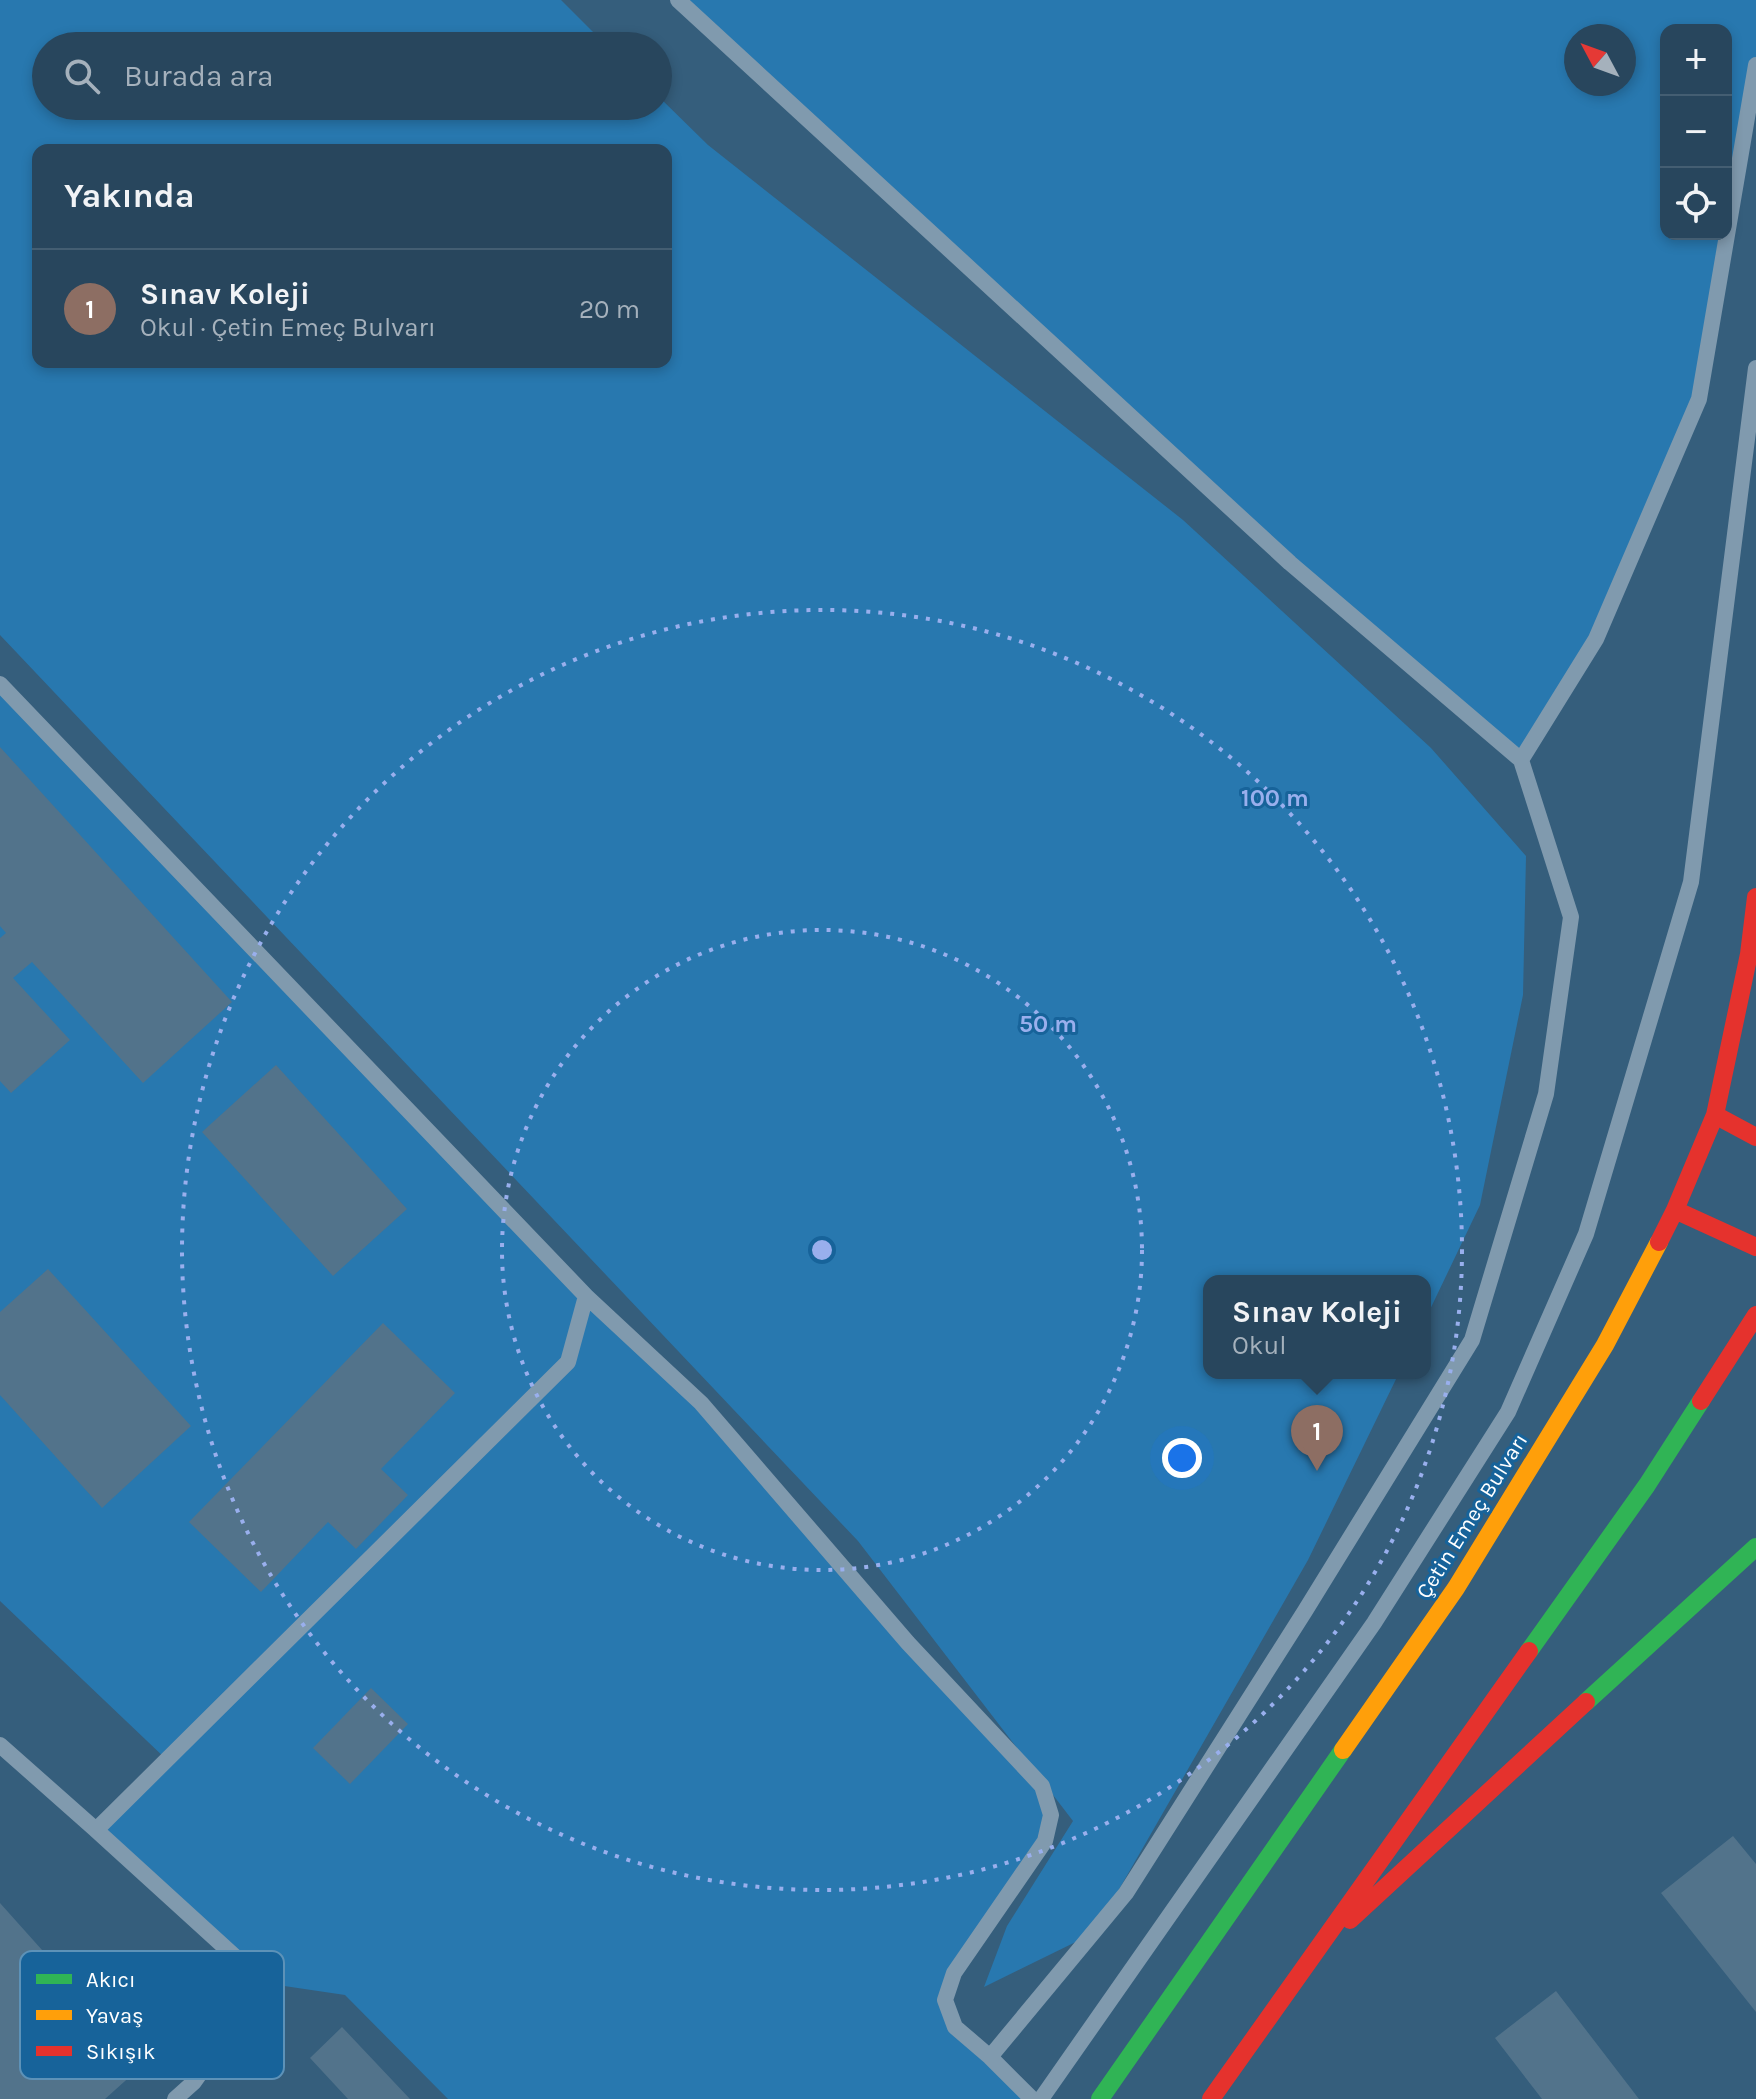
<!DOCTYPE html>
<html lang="tr">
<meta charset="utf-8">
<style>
body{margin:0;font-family:Karla,sans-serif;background:#304d63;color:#f1f3f6}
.controls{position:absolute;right:24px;top:24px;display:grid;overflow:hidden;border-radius:16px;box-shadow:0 4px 12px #0003}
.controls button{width:72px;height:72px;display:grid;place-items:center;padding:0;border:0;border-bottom:2px solid #445e72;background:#28465d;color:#f1f3f6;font:40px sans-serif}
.compass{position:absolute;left:1564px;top:24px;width:72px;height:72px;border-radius:50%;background:#28465d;box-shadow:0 4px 12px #0003;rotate:311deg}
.you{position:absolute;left:1182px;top:1458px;width:28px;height:28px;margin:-20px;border:6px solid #fff;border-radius:50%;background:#1a73e8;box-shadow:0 0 0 12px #1a73e833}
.badge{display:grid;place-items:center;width:52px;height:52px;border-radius:50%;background:#eead8d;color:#fff;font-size:26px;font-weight:700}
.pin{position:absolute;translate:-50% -66px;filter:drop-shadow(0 2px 4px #0008)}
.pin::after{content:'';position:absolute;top:42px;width:28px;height:24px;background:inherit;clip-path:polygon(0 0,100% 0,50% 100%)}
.popup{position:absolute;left:1203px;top:1275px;width:228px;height:104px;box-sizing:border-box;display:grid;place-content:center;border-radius:16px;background:#28465d;filter:drop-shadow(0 2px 6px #0005);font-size:26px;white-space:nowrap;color:#a5b1bc}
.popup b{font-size:30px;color:#f1f3f6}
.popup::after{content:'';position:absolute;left:50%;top:100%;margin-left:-16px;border:16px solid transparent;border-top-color:#28465d}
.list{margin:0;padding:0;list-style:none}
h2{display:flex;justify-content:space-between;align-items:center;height:104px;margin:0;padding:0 32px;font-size:34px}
h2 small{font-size:26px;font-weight:400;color:#a5b1bc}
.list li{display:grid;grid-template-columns:52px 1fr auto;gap:24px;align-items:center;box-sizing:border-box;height:120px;padding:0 32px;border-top:2px solid #445e72}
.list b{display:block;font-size:30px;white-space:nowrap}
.list p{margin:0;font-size:26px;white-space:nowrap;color:#a5b1bc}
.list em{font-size:26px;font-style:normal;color:#a5b1bc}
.icon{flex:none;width:44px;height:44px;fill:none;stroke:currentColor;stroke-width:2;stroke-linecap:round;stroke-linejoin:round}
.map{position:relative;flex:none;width:1756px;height:2099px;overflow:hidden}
.search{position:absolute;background:#28465d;box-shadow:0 4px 12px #0003;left:32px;top:32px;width:640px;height:88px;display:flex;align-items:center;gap:20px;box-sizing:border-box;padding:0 28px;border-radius:44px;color:#a5b1bc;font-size:30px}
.panel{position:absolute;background:#28465d;box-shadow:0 4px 12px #0003;left:32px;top:144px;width:640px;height:224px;border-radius:16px}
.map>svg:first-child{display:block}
.green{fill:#2878af;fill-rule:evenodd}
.building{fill:#52738b}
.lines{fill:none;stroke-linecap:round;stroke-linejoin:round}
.lane{stroke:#809aae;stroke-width:16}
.fast{stroke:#30b455;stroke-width:18}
.slow{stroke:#ff9f0a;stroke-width:18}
.jam{stroke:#e5322d;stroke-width:18}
.ring{fill:none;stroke:#99afed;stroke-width:4;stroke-dasharray:4 8}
.labels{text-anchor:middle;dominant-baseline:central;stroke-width:6;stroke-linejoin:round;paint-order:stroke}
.street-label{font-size:22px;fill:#fff;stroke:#17639a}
.key{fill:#17639a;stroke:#5d92b8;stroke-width:2}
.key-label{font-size:22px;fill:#fff}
.centre{fill:#99afed;stroke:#17639a;stroke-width:4}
.ring-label{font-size:24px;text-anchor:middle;font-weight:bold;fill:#99afed;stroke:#17639a;stroke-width:6;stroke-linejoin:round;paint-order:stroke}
</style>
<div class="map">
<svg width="1756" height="2099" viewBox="0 0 1756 2099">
<rect width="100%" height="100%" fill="#355e7c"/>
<path class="green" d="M0,0H561L607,46H46V106H658V96L708,145L1183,520L1431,748L1526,856L1523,995L1480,1205L1425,1320V1281H1209V1373H1399L1308,1560L1094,1933L984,1987L1007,1926L1073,1821L858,1541L0,635ZM38,150H666V362H38Z
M678,0H1756V65L1699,399L1596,639L1521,760L1290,563ZM1666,30H1726V234H1666ZM1576,36H1624V84H1576Z
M0,684L701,1403L1042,1786L1045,1841L945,2000L955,2027L1032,2099H448L345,1995L264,1983L96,1830L167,1760L0,1601Z"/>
<path class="building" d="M0,747L232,1002L143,1083L32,962L13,978L70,1040L11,1093L0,1081V938L6,933L0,926Z
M276,1065L407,1209L333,1276L202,1132Z
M48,1269L191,1426L102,1508L0,1395V1312Z
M383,1323L455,1393L381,1469L408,1495L356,1549L328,1522L261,1592L189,1522Z
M371,1688L408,1724L350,1784L313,1748Z
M1733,1836L1756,1864V2012L1661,1893Z
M0,1903L144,2064L105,2099H0Z
M1556,1991L1639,2099H1542L1495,2038Z
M342,2027L410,2099H348L310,2058Z"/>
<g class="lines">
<path class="lane" d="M678,0L1290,563L1521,760L1571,917L1546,1094L1472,1340L1305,1611L1126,1893L990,2057L1032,2099
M0,684L586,1296L568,1362L96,1830L264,1983L194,2082L175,2099
M1521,760L1596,639L1699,399L1756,65
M586,1296L701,1403L908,1643L1042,1786L1051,1815L1045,1841L954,1973L945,2000L955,2027L990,2057
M0,1745L96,1830
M1041,2099L1374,1623L1508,1412L1586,1234L1691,882L1756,368"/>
<path class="fast" d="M1529,1651L1647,1485L1701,1401
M1586,1702L1756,1547
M1100,2099L1343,1750"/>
<path class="slow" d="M1343,1750L1456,1588L1605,1345L1659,1242"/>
<path class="jam" d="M1715,1115L1756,1137
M1675,1210L1756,1247
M1659,1242L1675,1210L1715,1115L1749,954L1756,897
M1701,1401L1756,1315
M1350,1920L1586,1702
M1211,2099L1529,1651"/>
</g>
<g class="ring">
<circle cx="822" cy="1250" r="320"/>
<circle cx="822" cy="1250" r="640"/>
</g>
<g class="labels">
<g class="street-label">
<text transform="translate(1472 1516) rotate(-58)">Çetin Emeç Bulvarı</text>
</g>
</g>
<rect x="20" y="1951" width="264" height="128" rx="12" class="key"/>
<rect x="36" y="1974" width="36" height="10" fill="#30b455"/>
<rect x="36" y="2010" width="36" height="10" fill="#ff9f0a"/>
<rect x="36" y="2046" width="36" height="10" fill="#e5322d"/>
<g class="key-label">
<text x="86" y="1987">Akıcı</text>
<text x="86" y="2023">Yavaş</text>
<text x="86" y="2059">Sıkışık</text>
</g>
<circle cx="822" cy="1250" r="12" class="centre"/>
<g class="ring-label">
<text x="1275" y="806">100 m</text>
<text x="1048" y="1032">50 m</text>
</g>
</svg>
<div class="controls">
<button>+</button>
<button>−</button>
<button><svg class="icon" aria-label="locate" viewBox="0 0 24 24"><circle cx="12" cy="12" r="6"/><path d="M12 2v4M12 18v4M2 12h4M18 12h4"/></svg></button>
</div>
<svg class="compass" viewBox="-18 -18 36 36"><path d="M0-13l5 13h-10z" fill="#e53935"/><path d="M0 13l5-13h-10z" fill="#a5b1bc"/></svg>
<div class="you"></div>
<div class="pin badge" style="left:1317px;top:1471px;background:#8d6e63">1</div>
<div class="popup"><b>Sınav Koleji</b>Okul</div>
<div class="search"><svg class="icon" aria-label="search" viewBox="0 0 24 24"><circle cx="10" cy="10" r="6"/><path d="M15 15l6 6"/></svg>Burada ara</div>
<section class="panel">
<h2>Yakında<small></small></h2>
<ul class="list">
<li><span class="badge" style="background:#8d6e63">1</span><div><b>Sınav Koleji</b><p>Okul · Çetin Emeç Bulvarı</p></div><em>20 m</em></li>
</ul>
</section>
</div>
